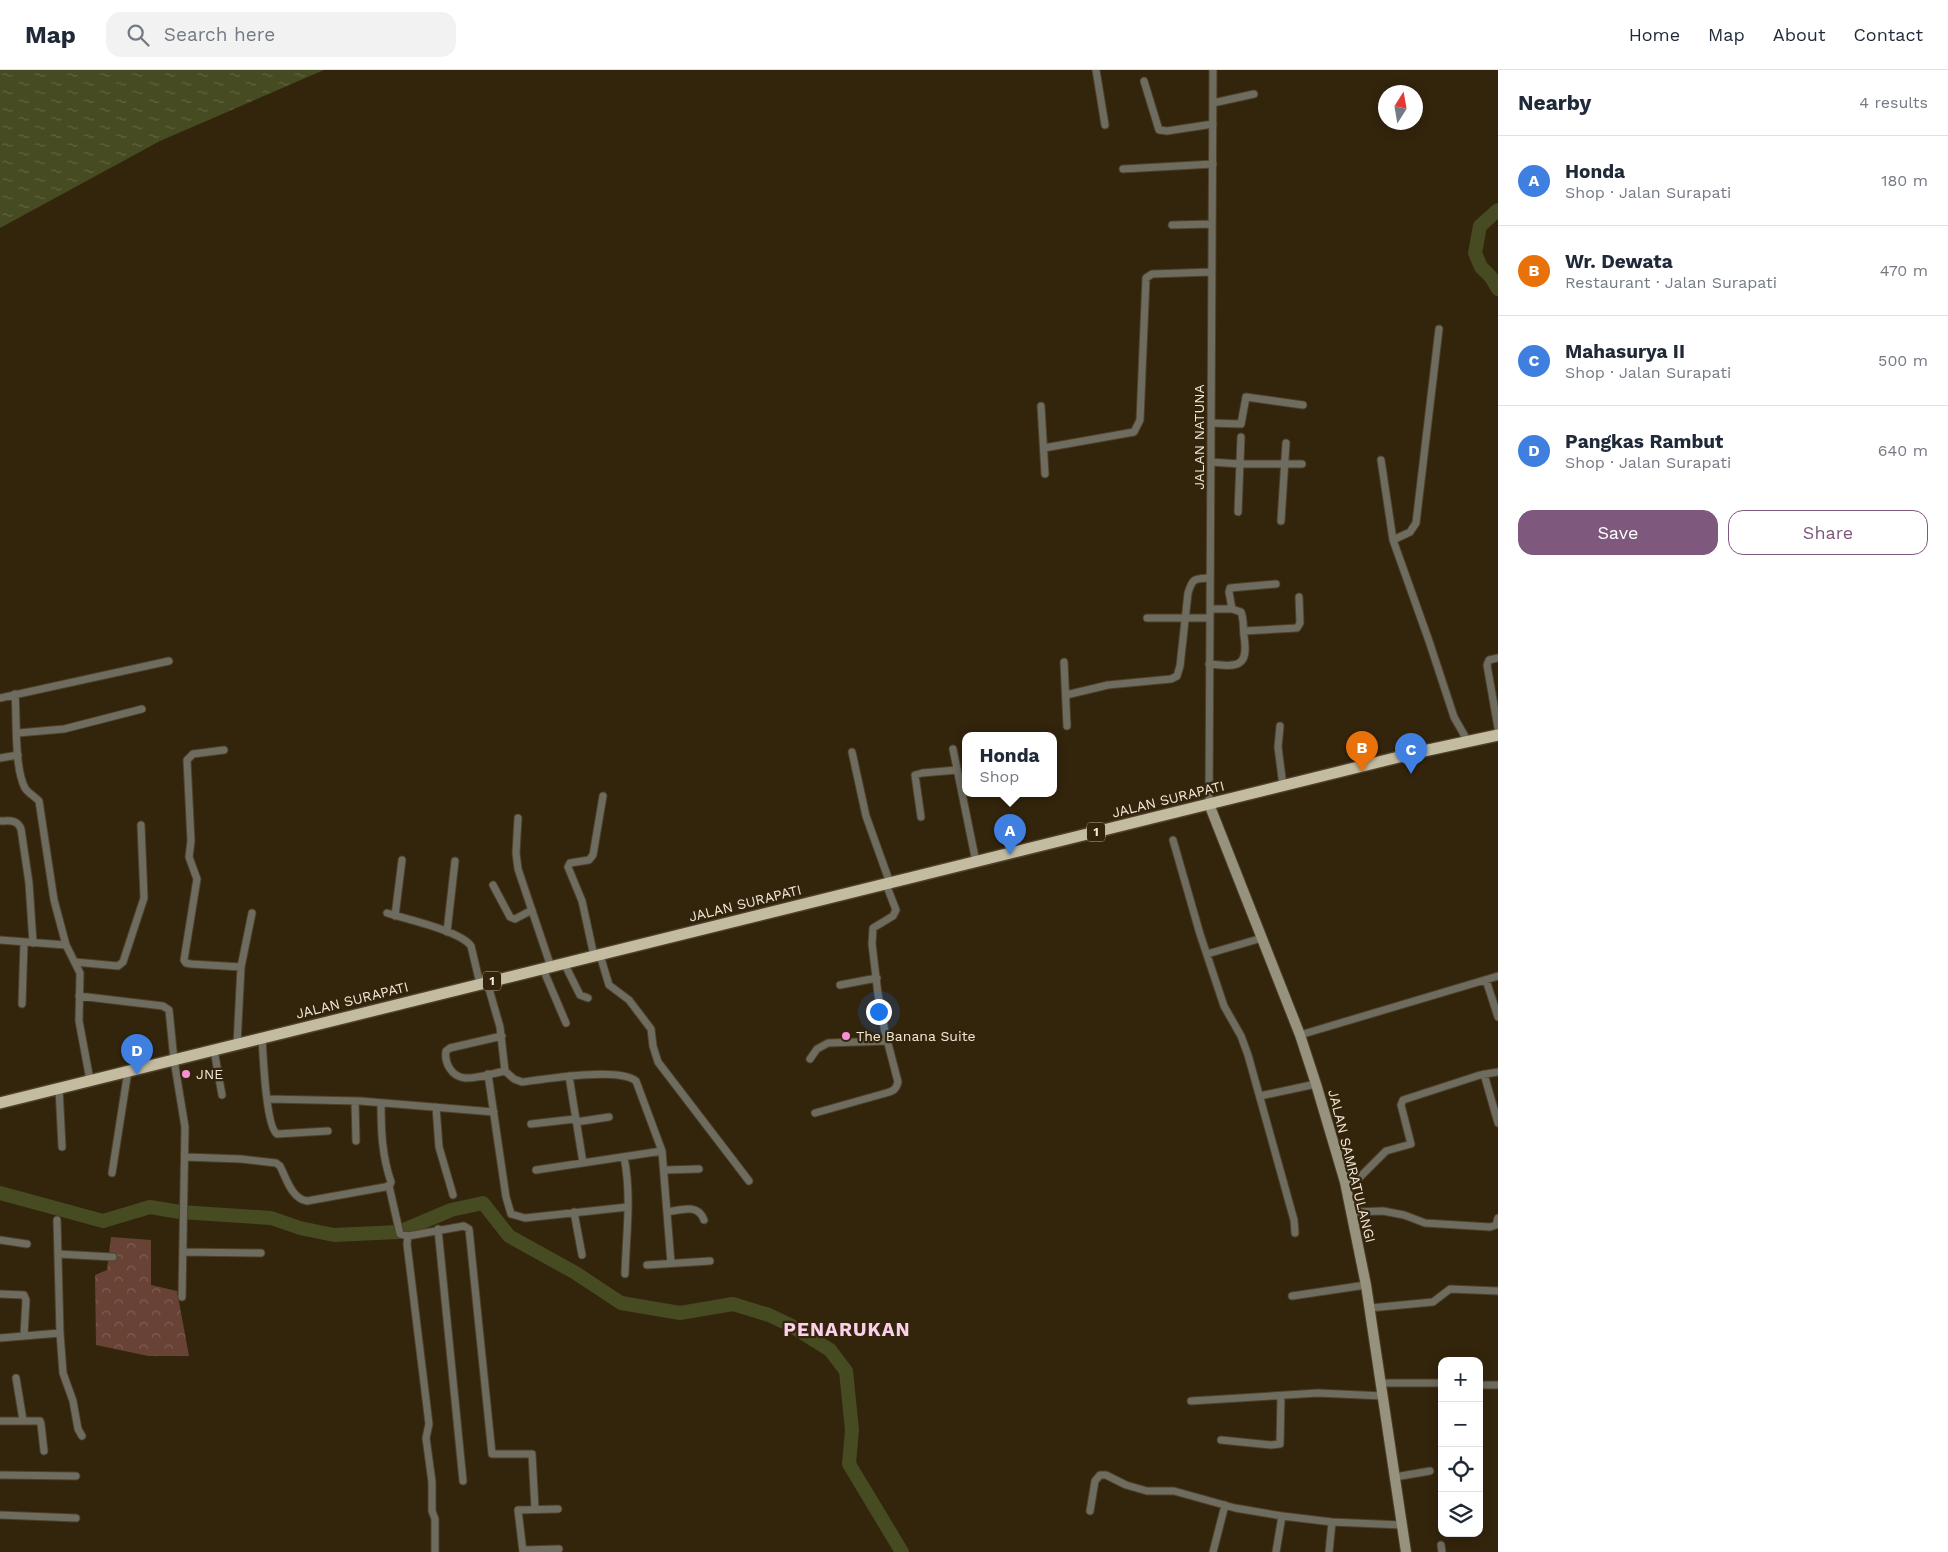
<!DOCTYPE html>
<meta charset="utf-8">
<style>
body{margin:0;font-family:"Work Sans",sans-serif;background:#f2f2f3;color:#1f2937}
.controls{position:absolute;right:15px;bottom:15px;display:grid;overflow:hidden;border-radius:10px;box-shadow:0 2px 12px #0003}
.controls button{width:45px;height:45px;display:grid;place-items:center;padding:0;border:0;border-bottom:1px solid #e0e1e3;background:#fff;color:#1f2937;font:25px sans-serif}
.compass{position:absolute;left:1378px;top:15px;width:45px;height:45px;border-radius:50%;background:#fff;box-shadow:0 2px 12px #0003;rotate:11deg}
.you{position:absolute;left:878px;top:941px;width:18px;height:18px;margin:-12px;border:4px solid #fff;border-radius:50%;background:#1a73e8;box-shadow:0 0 0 8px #1a73e833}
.badge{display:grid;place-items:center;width:32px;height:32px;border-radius:50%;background:#7f587d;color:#fff;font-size:16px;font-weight:700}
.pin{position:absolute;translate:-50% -41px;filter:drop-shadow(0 1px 2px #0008)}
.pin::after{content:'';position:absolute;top:26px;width:18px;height:15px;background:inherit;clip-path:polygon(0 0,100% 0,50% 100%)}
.popup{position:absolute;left:962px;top:662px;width:95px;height:65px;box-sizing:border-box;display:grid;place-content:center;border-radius:10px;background:#fff;filter:drop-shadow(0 1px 4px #0005);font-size:16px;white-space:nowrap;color:#747a83}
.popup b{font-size:19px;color:#1f2937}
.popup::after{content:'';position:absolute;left:50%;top:100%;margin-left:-10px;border:10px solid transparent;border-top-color:#fff}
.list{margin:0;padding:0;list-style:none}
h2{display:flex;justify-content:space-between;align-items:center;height:65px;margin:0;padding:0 20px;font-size:21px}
h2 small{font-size:16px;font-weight:400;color:#747a83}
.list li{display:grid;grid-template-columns:32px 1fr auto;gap:15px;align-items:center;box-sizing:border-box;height:90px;padding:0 20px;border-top:1px solid #e0e1e3}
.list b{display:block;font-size:19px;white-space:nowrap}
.list p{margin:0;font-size:16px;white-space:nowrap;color:#747a83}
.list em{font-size:16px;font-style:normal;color:#747a83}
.actions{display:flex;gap:10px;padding:15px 20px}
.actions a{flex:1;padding:11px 0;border:1px solid #7f587d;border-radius:15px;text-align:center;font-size:18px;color:#7f587d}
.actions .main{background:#7f587d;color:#fff}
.icon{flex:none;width:28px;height:28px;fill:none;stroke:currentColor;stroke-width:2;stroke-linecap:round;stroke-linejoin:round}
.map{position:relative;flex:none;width:1498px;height:1482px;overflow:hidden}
header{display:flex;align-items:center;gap:30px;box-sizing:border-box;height:70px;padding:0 25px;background:#fff;border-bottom:1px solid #e0e1e3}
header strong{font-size:24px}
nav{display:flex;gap:28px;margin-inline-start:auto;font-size:18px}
.search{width:350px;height:45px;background:#f2f2f3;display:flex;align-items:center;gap:12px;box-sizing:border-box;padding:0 18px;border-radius:15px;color:#747a83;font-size:19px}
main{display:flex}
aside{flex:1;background:#fff}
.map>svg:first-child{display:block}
.forest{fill:url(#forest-crowns)}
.water{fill:url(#water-ripples)}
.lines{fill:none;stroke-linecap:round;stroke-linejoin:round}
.river{stroke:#464b21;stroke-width:14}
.minor-casing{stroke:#4e4029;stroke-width:9}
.secondary-casing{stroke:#4e4029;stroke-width:12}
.trunk-casing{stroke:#4e4029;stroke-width:14}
.minor{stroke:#6e6b5f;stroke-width:7}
.secondary{stroke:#97927d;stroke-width:10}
.trunk{stroke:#c4bca0;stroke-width:11}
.poi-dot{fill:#f591d2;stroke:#33240c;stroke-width:2}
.labels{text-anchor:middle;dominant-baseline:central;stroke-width:4.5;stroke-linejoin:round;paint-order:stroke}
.shield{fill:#33240c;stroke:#b9ae9c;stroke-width:1}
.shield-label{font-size:12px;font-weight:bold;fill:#f3e9da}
.street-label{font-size:14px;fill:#f3e9da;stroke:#33240c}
.poi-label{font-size:14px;fill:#f3e9da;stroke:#33240c;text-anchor:start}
.district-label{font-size:19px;font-weight:bold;letter-spacing:1px;fill:#fcd0eb;stroke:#33240c}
</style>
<header>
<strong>Map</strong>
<div class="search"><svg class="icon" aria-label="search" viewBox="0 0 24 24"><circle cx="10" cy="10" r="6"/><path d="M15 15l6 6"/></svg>Search here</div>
<nav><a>Home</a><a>Map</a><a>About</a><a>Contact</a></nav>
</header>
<main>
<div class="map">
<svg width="1498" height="1482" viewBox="0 0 1498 1482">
<defs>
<pattern id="forest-crowns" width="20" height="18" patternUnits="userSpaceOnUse" patternTransform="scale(1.25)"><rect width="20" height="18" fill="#684235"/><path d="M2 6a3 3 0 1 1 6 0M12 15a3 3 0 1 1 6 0" fill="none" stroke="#7e5d52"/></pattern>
<pattern id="water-ripples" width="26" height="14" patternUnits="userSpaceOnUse" patternTransform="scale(1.25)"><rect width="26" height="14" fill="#464b21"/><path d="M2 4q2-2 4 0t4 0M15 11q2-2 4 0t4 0" fill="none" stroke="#616541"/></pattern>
</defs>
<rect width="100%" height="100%" fill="#33240c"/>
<path class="forest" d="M111,1167L151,1170V1215L177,1221L189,1286H148L96,1275L95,1205L107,1200Z"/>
<path class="water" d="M0,0H324L160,71L0,158Z"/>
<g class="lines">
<path class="river" d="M1498,140L1480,156L1475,183L1481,197L1491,207L1498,219
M0,1123L103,1151L150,1137L180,1142L271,1148L300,1158L334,1165L399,1162L451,1140L483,1133L509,1166L574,1202L621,1233L680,1243L733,1234L769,1245L790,1255L830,1280L846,1301L852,1360L849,1394L902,1482"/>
<defs>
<path id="minor" d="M1096,0L1105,55
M1144,11L1159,60L1167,61L1213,54
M1213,33L1254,24
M1123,99L1213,94
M1172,155L1212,154
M1041,336L1045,404
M1211,353L1241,354L1246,327L1303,335
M1044,378L1134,362L1140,350L1146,208L1152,204L1212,202
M1381,390L1393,470L1429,571L1454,647L1467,670
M1211,392L1240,394H1302
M1238,442L1241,367
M1281,451L1286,373
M1393,470L1410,462L1416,453L1439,259
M1232,539L1229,522L1230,518L1276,514
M1147,548H1210
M1244,561L1297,558L1300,553L1299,527
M1498,588L1489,590L1487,595L1498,658
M1064,592L1067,656
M1209,594C1237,597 1249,598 1244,566C1243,558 1244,549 1241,542L1232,539H1210
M15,624C17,647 14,698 25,718C28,723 34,726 39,731L54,830L66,875L80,903L79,951L90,1010
M1066,625L1108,615L1171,609L1177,606L1180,596L1188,523C1193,507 1195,509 1210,508
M0,628L169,591
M1280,656L1278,677L1283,716
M18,663L64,659L142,639
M953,679L976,792
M224,680L193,684L187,690L191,771L189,787L197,809L184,890L186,893L191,894L241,897
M852,682L866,746L890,813
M0,688L18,685
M1209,734L1213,0
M921,747L915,705L922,703L957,700
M518,748L516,783L518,799L551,897
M0,751C10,751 17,749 21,759L29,813L33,873
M1173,770L1200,864L1224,936L1241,966L1248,985L1294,1150L1295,1163
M493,815L510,847L515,849L532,840
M387,843C406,849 461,861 471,876L480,914
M395,846L402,790
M447,862L455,791
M0,870L66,875
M1207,884L1262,868
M600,885L609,915L629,930L651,959L653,976L658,992L749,1111
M594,886L582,831L568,797L570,793L589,790L593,785L603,726
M75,892L118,896L123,892L144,828L141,755
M564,893L580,925L588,928
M543,899L566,953
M1486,910L1498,947
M487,912L500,957L505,1001
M840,915L877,908
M79,926L163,936L169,940L174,990L185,1057L182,1227
M22,934L24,872
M1300,965L1498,906
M502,966L450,978L446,981C444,993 452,1007 465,1008C475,1009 494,1003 505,1001
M262,968C263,984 266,1057 277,1064L328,1061
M237,974L241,897L252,843
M214,980L222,1025
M810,989L817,979L828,973L888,971
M505,1001L514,1009L522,1012C545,1009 618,997 636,1011L662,1081L671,1193
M488,1004L506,1127L511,1144L525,1148L628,1137
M1484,1004L1498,1053
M569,1006L583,1093
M59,1018L62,1077
M1260,1026L1316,1014
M267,1029L360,1031L494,1042
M355,1031L356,1071
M436,1037L439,1077L453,1125
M815,1043L886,1023C893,1021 896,1020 898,1012L885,962L878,924L872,874L873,858L893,846L896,840L886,814
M576,1052L609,1047
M531,1054L575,1049
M185,1087L241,1089L276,1093L280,1096C286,1108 292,1129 307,1131L385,1117L390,1115L391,1112C382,1086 381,1060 381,1033
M624,1087C632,1126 626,1165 625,1204
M536,1100L662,1081
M665,1100L699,1099
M112,1103L128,1001
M1345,1112L1360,1107L1386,1081L1411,1074L1401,1035L1403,1030L1480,1005L1498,1002
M389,1116L400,1164L408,1166L407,1174L429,1354L426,1368L432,1412V1441L435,1449V1482
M574,1142L582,1185
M667,1142C681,1140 698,1133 704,1150
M1352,1142L1383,1141L1404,1145L1425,1153L1490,1157L1496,1155L1498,1148
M57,1150L60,1263L63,1303L73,1331L78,1359L82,1366
M438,1159L463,1411
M408,1166L464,1156L469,1159L492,1384H532L535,1439
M0,1170L27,1174
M183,1182L261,1183
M58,1184L113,1187
M647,1195L710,1191
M0,1224L24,1225L26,1230L24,1265
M1292,1226L1366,1215
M1370,1238L1433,1232L1450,1219L1498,1221
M0,1268L60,1263
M16,1308L23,1350
M1381,1313H1442
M1479,1315H1498
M1191,1331L1318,1323L1383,1326
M0,1351H40L41,1354L44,1381
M1221,1370L1271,1375L1280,1374L1281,1326
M0,1405L76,1406
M1395,1407L1430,1401
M1090,1441L1095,1411L1100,1405H1106L1126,1415L1147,1421H1174L1235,1438L1282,1446
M0,1445L76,1448
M1441,1475L1442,1482
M523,1480L559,1479
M523,1482L518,1440L558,1439
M1213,1482L1225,1435
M1276,1482L1282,1446L1332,1452L1402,1455
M1329,1482L1332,1452"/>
<path id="secondary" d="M1209,734L1300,965L1316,1014L1345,1112L1366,1215L1406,1482"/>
<path id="trunk" d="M0,1033L1419,682L1498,665"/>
</defs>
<use href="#minor" class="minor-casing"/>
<use href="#secondary" class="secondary-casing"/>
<use href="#trunk" class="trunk-casing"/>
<use href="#minor" class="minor"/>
<use href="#secondary" class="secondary"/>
<use href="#trunk" class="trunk"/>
</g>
<g class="poi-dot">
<circle cx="846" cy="966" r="5"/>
<circle cx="186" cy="1004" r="5"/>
</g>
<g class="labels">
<g class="shield">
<rect x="1087" y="752.5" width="18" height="19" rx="4"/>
<rect x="483" y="901.5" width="18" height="19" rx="4"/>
</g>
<g class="shield-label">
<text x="1096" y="762">1</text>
<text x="492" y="911">1</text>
</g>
<g class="street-label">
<text transform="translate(1199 367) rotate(-90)">JALAN NATUNA</text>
<text transform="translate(1168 729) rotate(-14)">JALAN SURAPATI</text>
<text transform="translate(745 833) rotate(-14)">JALAN SURAPATI</text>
<text transform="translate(352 930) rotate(-14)">JALAN SURAPATI</text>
<text transform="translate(1352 1096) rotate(76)">JALAN SAMRATULANGI</text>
</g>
<g class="poi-label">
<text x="856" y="966">The Banana Suite</text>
<text x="196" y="1004">JNE</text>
</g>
<g class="district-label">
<text x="847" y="1259">PENARUKAN</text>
</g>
</g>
</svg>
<div class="controls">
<button>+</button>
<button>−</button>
<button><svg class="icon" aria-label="locate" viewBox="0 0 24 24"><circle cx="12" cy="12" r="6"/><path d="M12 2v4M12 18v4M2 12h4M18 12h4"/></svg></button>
<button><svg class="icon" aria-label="layers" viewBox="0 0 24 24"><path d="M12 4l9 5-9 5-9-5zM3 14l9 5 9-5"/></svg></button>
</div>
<svg class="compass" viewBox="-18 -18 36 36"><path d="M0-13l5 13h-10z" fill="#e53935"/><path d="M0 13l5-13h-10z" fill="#747a83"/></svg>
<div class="you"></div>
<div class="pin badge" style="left:1010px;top:785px;background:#3f7fe0">A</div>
<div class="popup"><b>Honda</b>Shop</div>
<div class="pin badge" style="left:1362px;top:702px;background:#e8710a">B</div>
<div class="pin badge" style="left:1411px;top:704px;background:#3f7fe0">C</div>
<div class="pin badge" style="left:137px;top:1005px;background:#3f7fe0">D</div>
</div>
<aside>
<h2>Nearby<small>4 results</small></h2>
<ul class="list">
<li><span class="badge" style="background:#3f7fe0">A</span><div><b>Honda</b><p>Shop · Jalan Surapati</p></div><em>180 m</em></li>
<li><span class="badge" style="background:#e8710a">B</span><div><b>Wr. Dewata</b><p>Restaurant · Jalan Surapati</p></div><em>470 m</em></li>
<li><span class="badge" style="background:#3f7fe0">C</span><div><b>Mahasurya II</b><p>Shop · Jalan Surapati</p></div><em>500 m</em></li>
<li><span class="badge" style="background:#3f7fe0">D</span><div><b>Pangkas Rambut</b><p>Shop · Jalan Surapati</p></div><em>640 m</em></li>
</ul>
<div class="actions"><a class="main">Save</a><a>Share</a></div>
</aside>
</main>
